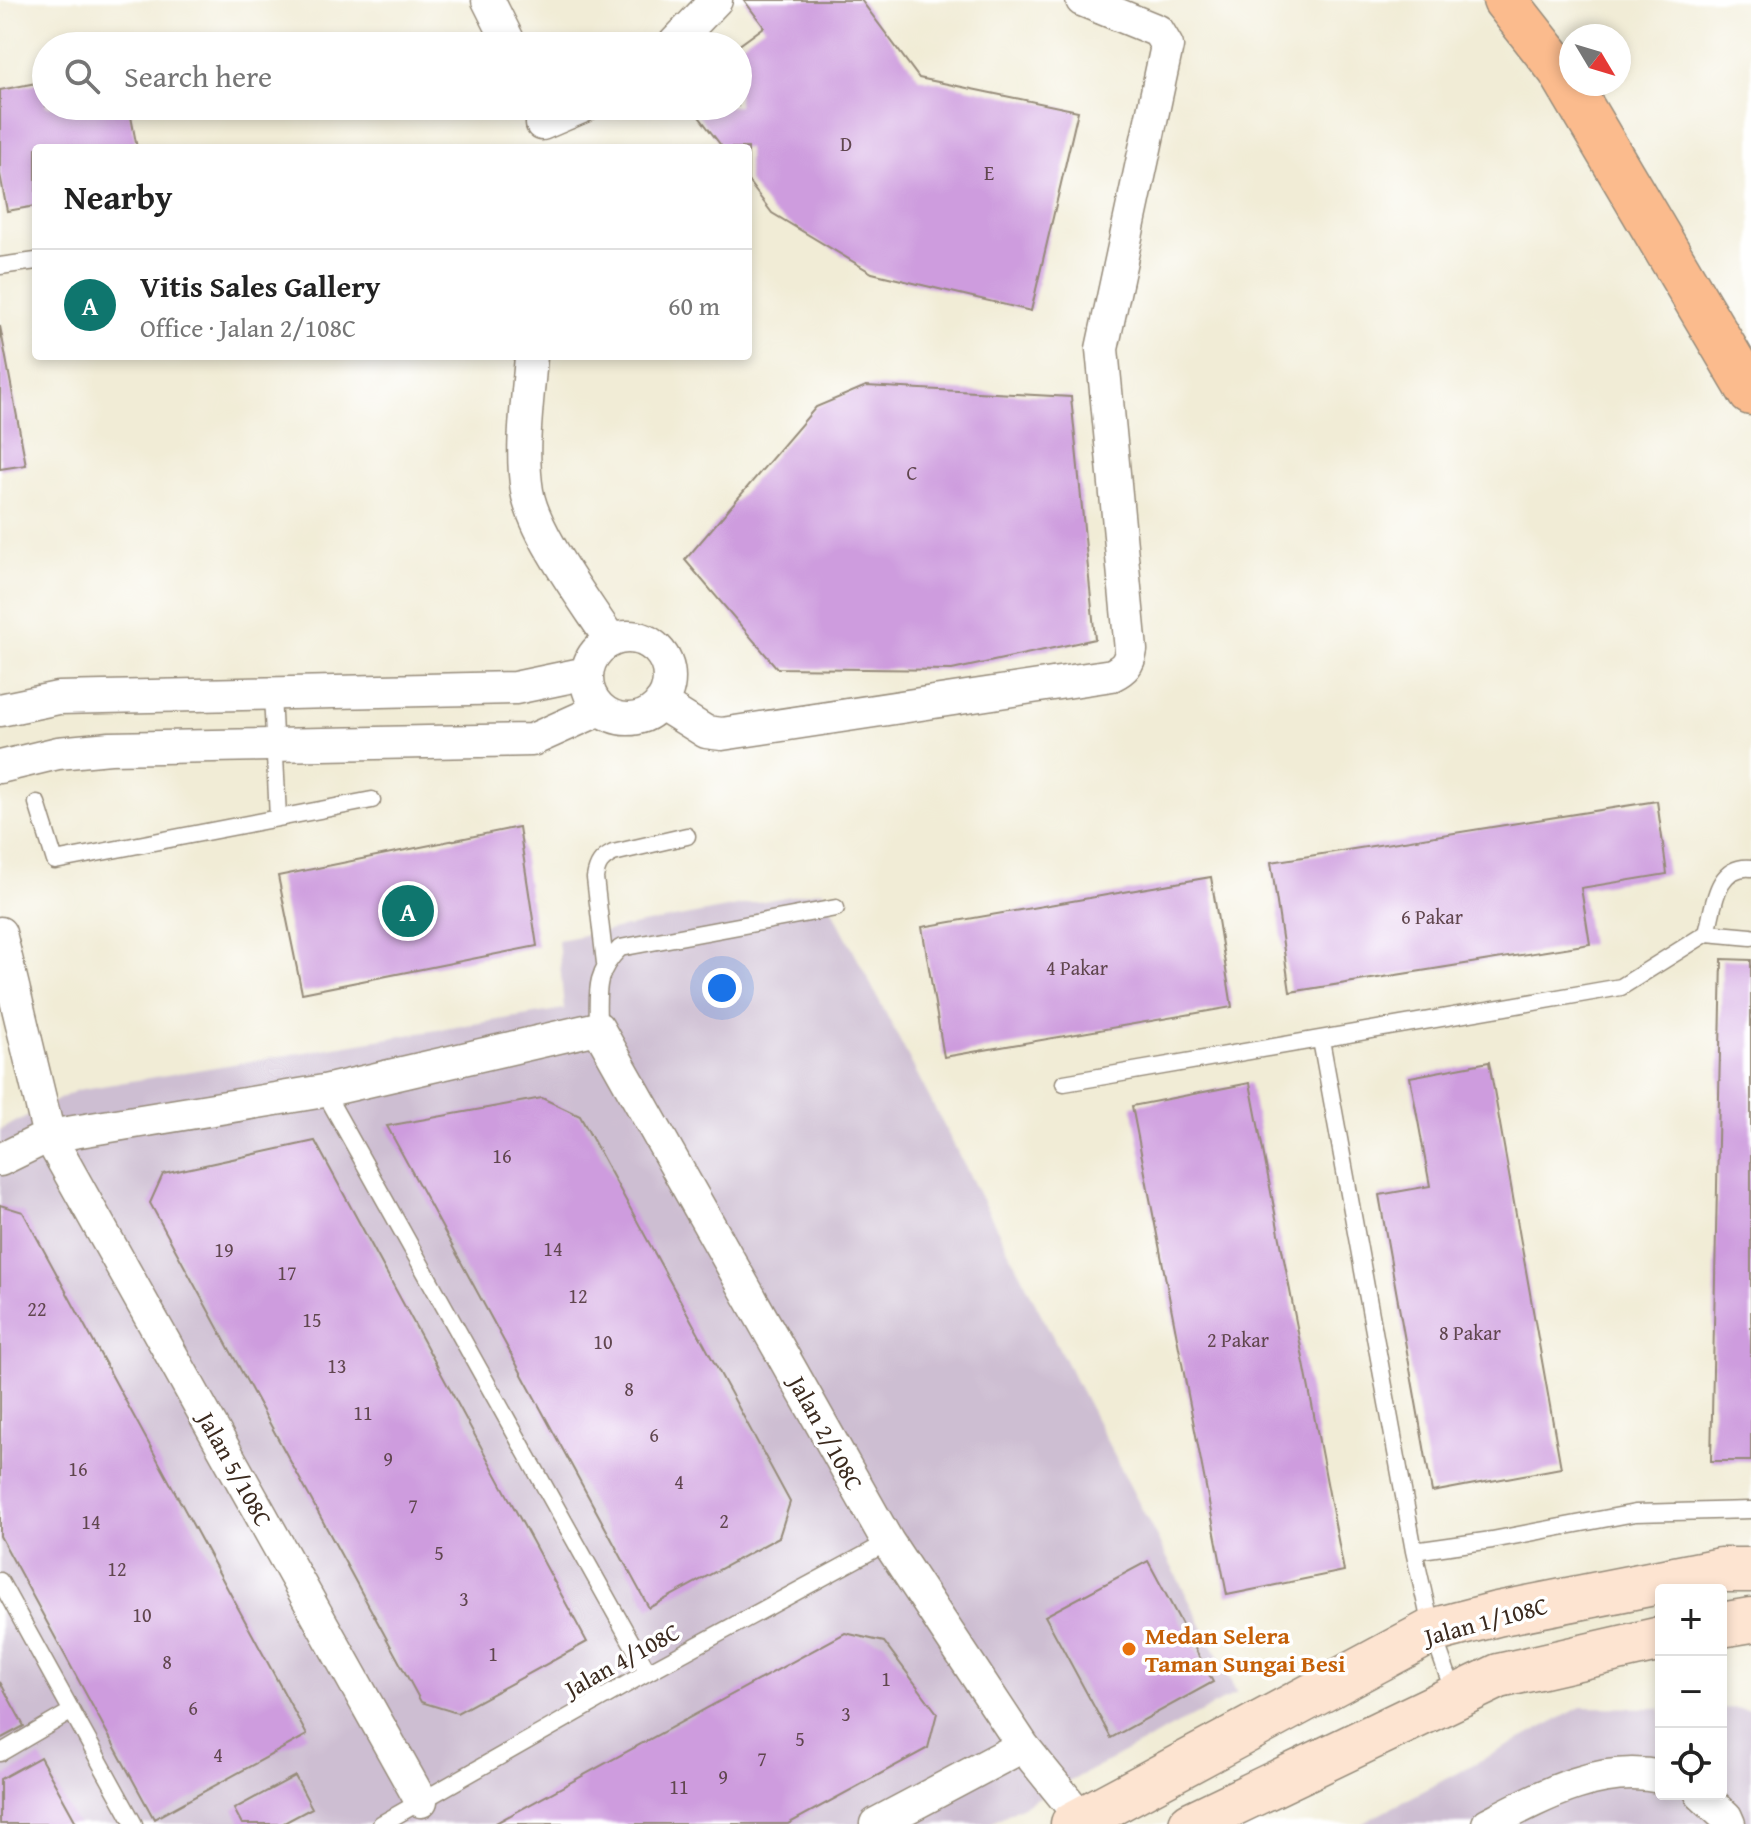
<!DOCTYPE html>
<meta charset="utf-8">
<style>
body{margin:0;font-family:"Gentium Book Plus",serif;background:#f6f6f6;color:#222}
.controls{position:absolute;right:24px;bottom:24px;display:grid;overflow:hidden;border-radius:8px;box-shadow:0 4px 12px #0003}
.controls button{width:72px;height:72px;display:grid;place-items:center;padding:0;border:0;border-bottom:2px solid #e0e0e0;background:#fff;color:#222;font:40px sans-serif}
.compass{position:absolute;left:1559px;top:24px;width:72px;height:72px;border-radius:50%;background:#fff;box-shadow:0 4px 12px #0003;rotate:128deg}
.you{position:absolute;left:722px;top:988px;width:28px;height:28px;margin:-20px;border:6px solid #fff;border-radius:50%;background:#1a73e8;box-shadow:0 0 0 12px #1a73e833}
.badge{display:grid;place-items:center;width:52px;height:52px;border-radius:50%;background:#0f766e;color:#fff;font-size:26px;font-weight:700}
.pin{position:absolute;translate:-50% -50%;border:4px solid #fff;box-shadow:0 2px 8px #0006}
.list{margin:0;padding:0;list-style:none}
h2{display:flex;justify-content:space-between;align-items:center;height:104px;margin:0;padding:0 32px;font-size:34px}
h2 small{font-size:26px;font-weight:400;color:#767676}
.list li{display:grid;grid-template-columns:52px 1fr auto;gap:24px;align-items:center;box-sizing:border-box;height:112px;padding:0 32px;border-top:2px solid #e0e0e0}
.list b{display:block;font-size:30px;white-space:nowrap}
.list p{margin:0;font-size:26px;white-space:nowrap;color:#767676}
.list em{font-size:26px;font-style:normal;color:#767676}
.icon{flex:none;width:44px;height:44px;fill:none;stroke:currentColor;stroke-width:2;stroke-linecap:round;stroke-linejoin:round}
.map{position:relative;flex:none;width:1751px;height:1824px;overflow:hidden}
.search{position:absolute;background:#fff;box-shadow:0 4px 12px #0003;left:32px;top:32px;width:720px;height:88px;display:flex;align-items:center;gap:20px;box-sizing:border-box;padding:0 28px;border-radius:44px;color:#767676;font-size:30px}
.panel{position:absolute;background:#fff;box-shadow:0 4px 12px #0003;left:32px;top:144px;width:720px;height:216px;border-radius:8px}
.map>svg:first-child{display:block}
.industrial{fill:#cdbed2}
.building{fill:#ce9cde}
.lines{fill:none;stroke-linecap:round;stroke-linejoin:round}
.lane-casing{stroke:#968b7a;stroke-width:19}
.street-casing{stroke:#968b7a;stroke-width:35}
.secondary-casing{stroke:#968b7a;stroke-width:47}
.highway-casing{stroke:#968b7a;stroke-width:47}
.lane{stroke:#fff;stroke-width:16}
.street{stroke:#fff;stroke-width:32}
.secondary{stroke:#fde4d1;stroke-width:44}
.highway{stroke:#fbbb8d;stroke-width:44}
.food-dot{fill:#e8710a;stroke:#fff;stroke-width:3}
.labels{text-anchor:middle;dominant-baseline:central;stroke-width:7;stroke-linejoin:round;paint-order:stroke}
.number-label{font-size:20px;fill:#60464e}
.street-label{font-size:24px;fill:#3b2a1e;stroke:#fff}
.food-label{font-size:24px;font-weight:bold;fill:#c56008;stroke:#fff;text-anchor:start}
</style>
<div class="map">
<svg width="1751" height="1824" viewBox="0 0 1751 1824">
<rect width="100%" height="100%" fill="#fff"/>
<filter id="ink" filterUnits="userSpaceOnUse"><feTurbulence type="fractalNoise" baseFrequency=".0125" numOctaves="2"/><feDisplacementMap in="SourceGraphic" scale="16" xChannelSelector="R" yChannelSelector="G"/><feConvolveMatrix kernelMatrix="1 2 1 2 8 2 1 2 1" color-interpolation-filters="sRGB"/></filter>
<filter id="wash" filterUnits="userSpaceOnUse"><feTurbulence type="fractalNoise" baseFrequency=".006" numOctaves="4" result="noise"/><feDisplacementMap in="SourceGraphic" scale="32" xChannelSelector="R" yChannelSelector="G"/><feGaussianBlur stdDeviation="1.8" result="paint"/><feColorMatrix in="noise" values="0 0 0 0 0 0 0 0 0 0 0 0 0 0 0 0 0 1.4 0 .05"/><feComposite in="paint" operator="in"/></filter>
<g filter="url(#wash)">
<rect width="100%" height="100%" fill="#f1ecd6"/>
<path class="industrial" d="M822,890L1237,1693L989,1824H0V1130L77,1090L564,1009L558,940Z
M1581,1707L1661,1708V1794H1721V1708L1751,1709V1824H1361Z"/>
<g id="blocks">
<path class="building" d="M744,0H861L919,78L1078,111L1031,311L872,273L772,213L748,181V148H723L691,106H738V46L764,27Z
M46,81V106H129L137,148H36V206L7,211L0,174V90Z
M0,326L26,465L0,469Z
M866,386L1071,397L1095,639L952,670L777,668L685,560L816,407Z
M1657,801L1667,874L1581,888L1590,944L1290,992L1271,862Z
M519,827L537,946L302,993L278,876Z
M1211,877L1232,1007L944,1057L922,927Z
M1722,959L1751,960V1461H1711Z
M1489,1062L1561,1468L1432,1492L1379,1195L1430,1186L1410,1077Z
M1250,1083L1344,1571L1227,1595L1132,1106Z
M542,1098L580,1116L790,1502L779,1537L649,1608L387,1126Z
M315,1141L587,1642L457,1713L421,1702L150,1203L163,1174Z
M0,1205L23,1212L307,1735L154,1819L0,1536Z
M1148,1561L1213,1682L1111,1738L1045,1616Z
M845,1633L884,1642L937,1713L928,1748L788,1824H494Z
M0,1682L24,1726L0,1739Z
M40,1757L77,1824H0V1779Z
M295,1776L312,1808L282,1824H242L234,1809Z"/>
</g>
</g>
<g filter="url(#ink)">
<use href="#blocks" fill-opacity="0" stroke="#968b7a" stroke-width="2"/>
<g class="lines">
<defs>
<path id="lane" d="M0,266L36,261
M272,694L278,818
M37,803L55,861L372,800
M1707,933C1714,907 1715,865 1751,868
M605,963L595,878C597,865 601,859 613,853L687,836
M598,1028C598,992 593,975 620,948L836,908
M1321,1040L1414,1551L1432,1631L1455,1696
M1064,1083L1621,987L1707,933L1751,937
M324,1091L648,1672
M1414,1551L1492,1540L1635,1513L1751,1510
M0,1581L134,1824
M0,1753L72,1711
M381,1824L648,1672L888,1542"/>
<path id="street" d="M488,0L511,46
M672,46L716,0
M542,124L584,106
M531,356C528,400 520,448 527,491C534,534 586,602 611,641
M587 678a41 41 0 1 1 82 0a41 41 0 1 1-82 0Z
M660,703L706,732L722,734L1112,675C1124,669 1129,664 1131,650L1102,349L1167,46L1158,31L1082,0
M0,710L58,698L515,688L587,673
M0,767L58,753L110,748L532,740L601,709
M0,933L49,1136L421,1801
M0,1160L49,1136L324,1091L598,1028L888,1542L1023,1746L1086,1824
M1701,1794L1726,1817L1729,1824
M876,1824L1023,1746
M1488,1824C1542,1796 1599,1764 1661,1777"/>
<path id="secondary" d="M1721,1625L1751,1620
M1073,1824L1432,1631L1497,1614L1720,1570H1751
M1191,1824L1499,1676L1661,1639"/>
<path id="highway" d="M1505,0L1560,70L1751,393"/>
</defs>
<use href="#lane" class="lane-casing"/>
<use href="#street" class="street-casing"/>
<use href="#secondary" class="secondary-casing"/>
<use href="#highway" class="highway-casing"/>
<use href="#lane" class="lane"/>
<use href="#street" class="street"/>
<use href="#secondary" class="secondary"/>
<use href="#highway" class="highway"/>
</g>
</g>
<circle class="food-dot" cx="1129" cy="1649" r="8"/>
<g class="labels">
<g class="number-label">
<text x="846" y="143">D</text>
<text x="989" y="172">E</text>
<text x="912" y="472">C</text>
<text x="1432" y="916">6 Pakar</text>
<text x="1077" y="967">4 Pakar</text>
<text x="502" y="1155">16</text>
<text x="553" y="1248">14</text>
<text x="224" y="1249">19</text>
<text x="287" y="1272">17</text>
<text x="578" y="1295">12</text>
<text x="37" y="1308">22</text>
<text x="312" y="1319">15</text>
<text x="1470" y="1332">8 Pakar</text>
<text x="1238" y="1339">2 Pakar</text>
<text x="603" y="1341">10</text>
<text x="337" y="1365">13</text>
<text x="629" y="1388">8</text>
<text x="363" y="1412">11</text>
<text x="654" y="1434">6</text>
<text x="388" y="1458">9</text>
<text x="78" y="1468">16</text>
<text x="679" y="1481">4</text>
<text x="413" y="1505">7</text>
<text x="724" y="1520">2</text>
<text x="91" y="1521">14</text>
<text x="439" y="1552">5</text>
<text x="117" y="1568">12</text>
<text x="464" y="1598">3</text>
<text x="142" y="1614">10</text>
<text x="493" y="1653">1</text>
<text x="167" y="1661">8</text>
<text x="886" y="1678">1</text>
<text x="193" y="1707">6</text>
<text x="846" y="1713">3</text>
<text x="800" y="1738">5</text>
<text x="218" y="1754">4</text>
<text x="762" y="1758">7</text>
<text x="723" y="1776">9</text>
<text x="679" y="1786">11</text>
</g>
<g class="street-label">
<text transform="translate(826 1433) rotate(61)">Jalan 2/108C</text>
<text transform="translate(235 1469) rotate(61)">Jalan 5/108C</text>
<text transform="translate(1486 1621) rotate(-15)">Jalan 1/108C</text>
<text transform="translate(622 1660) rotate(-29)">Jalan 4/108C</text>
</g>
<g class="food-label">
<text x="1145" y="1635">Medan Selera<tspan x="1145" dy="28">Taman Sungai Besi</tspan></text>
</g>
</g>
</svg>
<div class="controls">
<button>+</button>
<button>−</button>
<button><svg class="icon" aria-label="locate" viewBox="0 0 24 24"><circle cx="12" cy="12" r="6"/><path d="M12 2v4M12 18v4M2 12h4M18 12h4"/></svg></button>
</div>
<svg class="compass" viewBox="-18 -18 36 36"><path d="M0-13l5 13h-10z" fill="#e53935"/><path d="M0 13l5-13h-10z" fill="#767676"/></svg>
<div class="you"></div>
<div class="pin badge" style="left:408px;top:911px">A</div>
<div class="search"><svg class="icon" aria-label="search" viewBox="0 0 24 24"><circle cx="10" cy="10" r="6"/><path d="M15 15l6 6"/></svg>Search here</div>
<section class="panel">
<h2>Nearby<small></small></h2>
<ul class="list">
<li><span class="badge">A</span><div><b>Vitis Sales Gallery</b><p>Office · Jalan 2/108C</p></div><em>60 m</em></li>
</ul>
</section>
</div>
